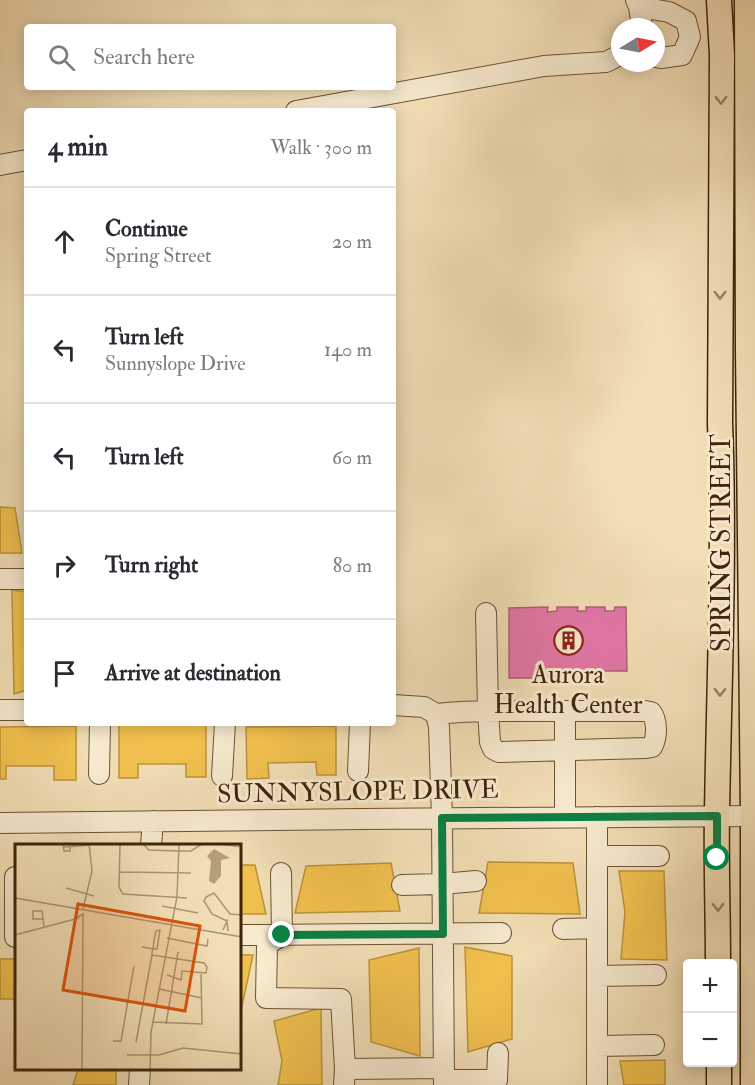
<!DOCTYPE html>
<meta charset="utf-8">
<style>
body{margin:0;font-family:"IM FELL Double Pica",serif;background:#f7f7f7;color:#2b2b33}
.controls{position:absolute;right:18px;bottom:18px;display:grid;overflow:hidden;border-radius:6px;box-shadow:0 3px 15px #0003}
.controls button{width:54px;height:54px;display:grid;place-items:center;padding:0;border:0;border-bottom:2px solid #e1e1e2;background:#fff;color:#2b2b33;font:30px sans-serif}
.compass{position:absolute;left:611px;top:18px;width:54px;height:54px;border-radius:50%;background:#fff;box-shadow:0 3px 15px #0003;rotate:80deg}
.stop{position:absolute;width:18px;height:18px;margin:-14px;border:4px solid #0b8043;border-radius:50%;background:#fff}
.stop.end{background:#0b8043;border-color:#fff;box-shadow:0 2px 6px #0008}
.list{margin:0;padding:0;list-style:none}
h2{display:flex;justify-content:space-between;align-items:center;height:78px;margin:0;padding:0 24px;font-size:26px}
h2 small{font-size:20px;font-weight:400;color:#7c7c81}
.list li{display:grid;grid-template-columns:39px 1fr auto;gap:18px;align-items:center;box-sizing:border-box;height:108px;padding:0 24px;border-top:2px solid #e1e1e2}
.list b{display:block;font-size:22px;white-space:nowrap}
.list p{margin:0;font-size:20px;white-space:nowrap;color:#7c7c81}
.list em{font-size:20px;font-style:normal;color:#7c7c81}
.icon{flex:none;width:33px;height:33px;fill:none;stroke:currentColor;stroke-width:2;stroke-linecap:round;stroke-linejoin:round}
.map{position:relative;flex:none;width:755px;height:1085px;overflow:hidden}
.search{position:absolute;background:#fff;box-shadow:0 3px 15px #0003;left:24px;top:24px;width:372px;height:66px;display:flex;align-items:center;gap:15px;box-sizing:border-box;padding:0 21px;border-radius:6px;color:#7c7c81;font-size:22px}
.panel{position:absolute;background:#fff;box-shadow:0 3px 15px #0003;left:24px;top:108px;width:372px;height:618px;border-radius:6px}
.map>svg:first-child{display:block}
.homes{fill:#f2c14e;stroke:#bc923a;stroke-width:1.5}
.health{fill:#e377a8;stroke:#b25e79;stroke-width:1.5}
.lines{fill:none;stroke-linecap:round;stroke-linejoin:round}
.minor-casing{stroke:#6c5235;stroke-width:22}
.major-casing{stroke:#3f240a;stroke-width:27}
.minor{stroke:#f7eacf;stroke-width:20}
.major{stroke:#f2deb5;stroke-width:24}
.oneway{stroke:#988160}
.route{stroke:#0b8043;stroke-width:8}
.labels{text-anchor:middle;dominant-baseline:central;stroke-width:6;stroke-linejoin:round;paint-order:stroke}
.street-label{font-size:26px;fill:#3f240a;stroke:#f7eacf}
.poi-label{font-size:26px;fill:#3f240a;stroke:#f7eacf}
.inset-road{fill:none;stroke:#aa9471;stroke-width:1.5}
.view{fill:#d7540c;fill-opacity:0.15;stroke:#d7540c;stroke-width:3}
.inset-edge{fill:none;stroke:#3f240a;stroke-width:3}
</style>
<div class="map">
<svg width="755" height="1085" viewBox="0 0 755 1085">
<rect width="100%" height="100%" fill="#f2deb5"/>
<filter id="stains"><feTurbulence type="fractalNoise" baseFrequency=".00333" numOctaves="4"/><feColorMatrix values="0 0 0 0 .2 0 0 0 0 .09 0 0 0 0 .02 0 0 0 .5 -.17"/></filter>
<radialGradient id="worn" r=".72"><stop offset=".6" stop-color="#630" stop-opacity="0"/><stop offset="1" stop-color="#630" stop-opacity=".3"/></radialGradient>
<path class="homes" d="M0,507L15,508L22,553H0Z
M12,590L27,592V690L14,694Z
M119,723H206V777H186V764H138V778H119Z
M76,726V780H54V766H6V779H0V727Z
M336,726V775H317L316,762L268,763L269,778L247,779L246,727Z
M488,862L573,863L580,914L479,913Z
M391,863L400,911L295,913L306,866Z
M240,865H255L266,914H240Z
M619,871H664L667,960L621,959L625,912Z
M465,947L512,956V1039L468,1052Z
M419,948L420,1056L371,1042L369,960Z
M240,955H253L242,1006L240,1005Z
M0,959H16V1003L13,999H0Z
M321,1008L322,1085H278L282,1061L274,1021Z
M665,1060V1085H624L620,1061Z
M75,1068H116V1085H73L77,1073Z"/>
<path class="health" d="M548,607L547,612L557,611V607H578L577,611H586V607H605V611H614L615,607H626L627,671H577V678H509V608Z"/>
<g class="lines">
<defs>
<path id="minor" d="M636,0L639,7L642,27
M639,7L669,12L686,21L690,37L682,55L661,58L656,57
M296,111L544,66L606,62L620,55
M0,165L27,160
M0,579H27
M393,705L424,707L436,714L439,727L442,818L444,1085
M0,710H27
M436,714C467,710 497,711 529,711C568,711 606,711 645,711L651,712C658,721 657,738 652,747L646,748L499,752L493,749L490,742L488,711L486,613
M358,771L360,723
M99,774L100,723
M222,776L225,723
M565,817V711
M0,823L363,819L755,816
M151,845L153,821
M597,856H659
M281,873L282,935L267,945L266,998L341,999L345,1069L344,1085
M15,877V937
M402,885L442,884L476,881
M563,929L597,928
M240,935L501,933
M597,976L656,975
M597,1046L654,1045
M345,1069L444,1068
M444,1080H497L498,1053
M139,1085L140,1068
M597,1085V817"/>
<path id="major" d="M747,0L748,350L753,816V1085
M718,964C718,914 716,864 717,814C719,683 725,553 720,423L722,55L719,0
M719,1062V1085"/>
</defs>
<use href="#minor" class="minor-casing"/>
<use href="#major" class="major-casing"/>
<use href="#minor" class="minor"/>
<use href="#major" class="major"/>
</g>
<defs><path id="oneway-chevron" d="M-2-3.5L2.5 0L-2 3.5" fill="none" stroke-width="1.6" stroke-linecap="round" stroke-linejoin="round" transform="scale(1.5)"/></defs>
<g class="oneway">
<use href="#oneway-chevron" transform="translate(721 100) rotate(90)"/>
<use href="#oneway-chevron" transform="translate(720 295) rotate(90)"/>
<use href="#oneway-chevron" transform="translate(720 692) rotate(91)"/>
<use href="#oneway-chevron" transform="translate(718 907) rotate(90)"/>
</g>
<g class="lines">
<path class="route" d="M282,935L443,934L442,818L717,816V858"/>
</g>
<defs>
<symbol id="building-ring" viewBox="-11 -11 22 22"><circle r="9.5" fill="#f7eacf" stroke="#8f2418" stroke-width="1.5"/><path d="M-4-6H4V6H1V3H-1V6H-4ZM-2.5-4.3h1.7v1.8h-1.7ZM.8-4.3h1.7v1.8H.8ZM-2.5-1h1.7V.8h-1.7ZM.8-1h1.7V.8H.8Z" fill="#8f2418"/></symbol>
</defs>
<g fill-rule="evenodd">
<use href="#building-ring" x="552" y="624" width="33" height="33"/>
</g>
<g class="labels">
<g class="street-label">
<text transform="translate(722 543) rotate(-90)">SPRING STREET</text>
<text transform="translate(358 792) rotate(-1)">SUNNYSLOPE DRIVE</text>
</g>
<g class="poi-label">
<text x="568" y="675">Aurora<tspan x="568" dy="30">Health Center</tspan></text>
</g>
</g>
<g transform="translate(15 844)">
<rect width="226" height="226" fill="#f2deb5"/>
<path d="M199,5L215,14L206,16V32L199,40L194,37L196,17L192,12Z" fill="#b59f7b"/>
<path class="inset-road" d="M48,0L49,7H55V2M105,0L104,43L108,50L172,54M128,0L134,6L164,7H176L187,0M205,0L227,3M49,3L75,1M105,28L176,29M51,44L79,52M0,54L227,93M147,62L183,69M68,65L77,27L74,0M61,74L68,70L67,226M28,75H18V67H27L29,82M212,77L197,70L189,57L191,53L199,49L215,70L227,71M208,86L212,77L213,87M0,91L64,74M152,94L192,102L193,95M127,103L138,105H142L145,86L141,87L139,96L138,105L137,108V111M144,145L187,154M138,178L187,180L186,130M151,180L163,108M98,197H106L119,122M121,198L137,111L189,119L192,123L191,129L167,127L166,136L152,131M112,211H144L168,204L227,210M135,226L136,188L162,53L164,0"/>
<path class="view" d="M63,60L185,82L170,167L48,146Z"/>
<rect width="226" height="226" class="inset-edge"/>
</g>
<rect width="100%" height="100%" filter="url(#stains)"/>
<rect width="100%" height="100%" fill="url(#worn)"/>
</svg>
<div class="controls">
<button>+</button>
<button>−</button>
</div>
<svg class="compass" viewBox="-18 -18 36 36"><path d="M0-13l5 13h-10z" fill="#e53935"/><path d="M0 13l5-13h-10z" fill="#7c7c81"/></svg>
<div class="stop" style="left:717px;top:858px"></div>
<div class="stop end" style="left:282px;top:935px"></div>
<div class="search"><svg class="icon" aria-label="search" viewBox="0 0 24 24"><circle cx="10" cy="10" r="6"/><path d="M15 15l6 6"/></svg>Search here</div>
<section class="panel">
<h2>4 min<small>Walk · 300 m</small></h2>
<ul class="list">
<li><svg class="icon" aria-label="ahead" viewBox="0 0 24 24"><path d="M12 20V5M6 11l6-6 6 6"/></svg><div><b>Continue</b><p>Spring Street</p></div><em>20 m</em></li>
<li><svg class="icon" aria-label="left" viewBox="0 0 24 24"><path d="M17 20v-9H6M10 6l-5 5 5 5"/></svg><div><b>Turn left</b><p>Sunnyslope Drive</p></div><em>140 m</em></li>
<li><svg class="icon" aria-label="left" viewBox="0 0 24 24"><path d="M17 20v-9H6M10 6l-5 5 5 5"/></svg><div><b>Turn left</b></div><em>60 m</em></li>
<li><svg class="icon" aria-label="right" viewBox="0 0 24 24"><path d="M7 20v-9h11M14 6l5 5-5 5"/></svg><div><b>Turn right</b></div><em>80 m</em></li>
<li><svg class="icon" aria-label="arrive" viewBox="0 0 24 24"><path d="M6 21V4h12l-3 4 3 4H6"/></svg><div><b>Arrive at destination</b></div></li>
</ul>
</section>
</div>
